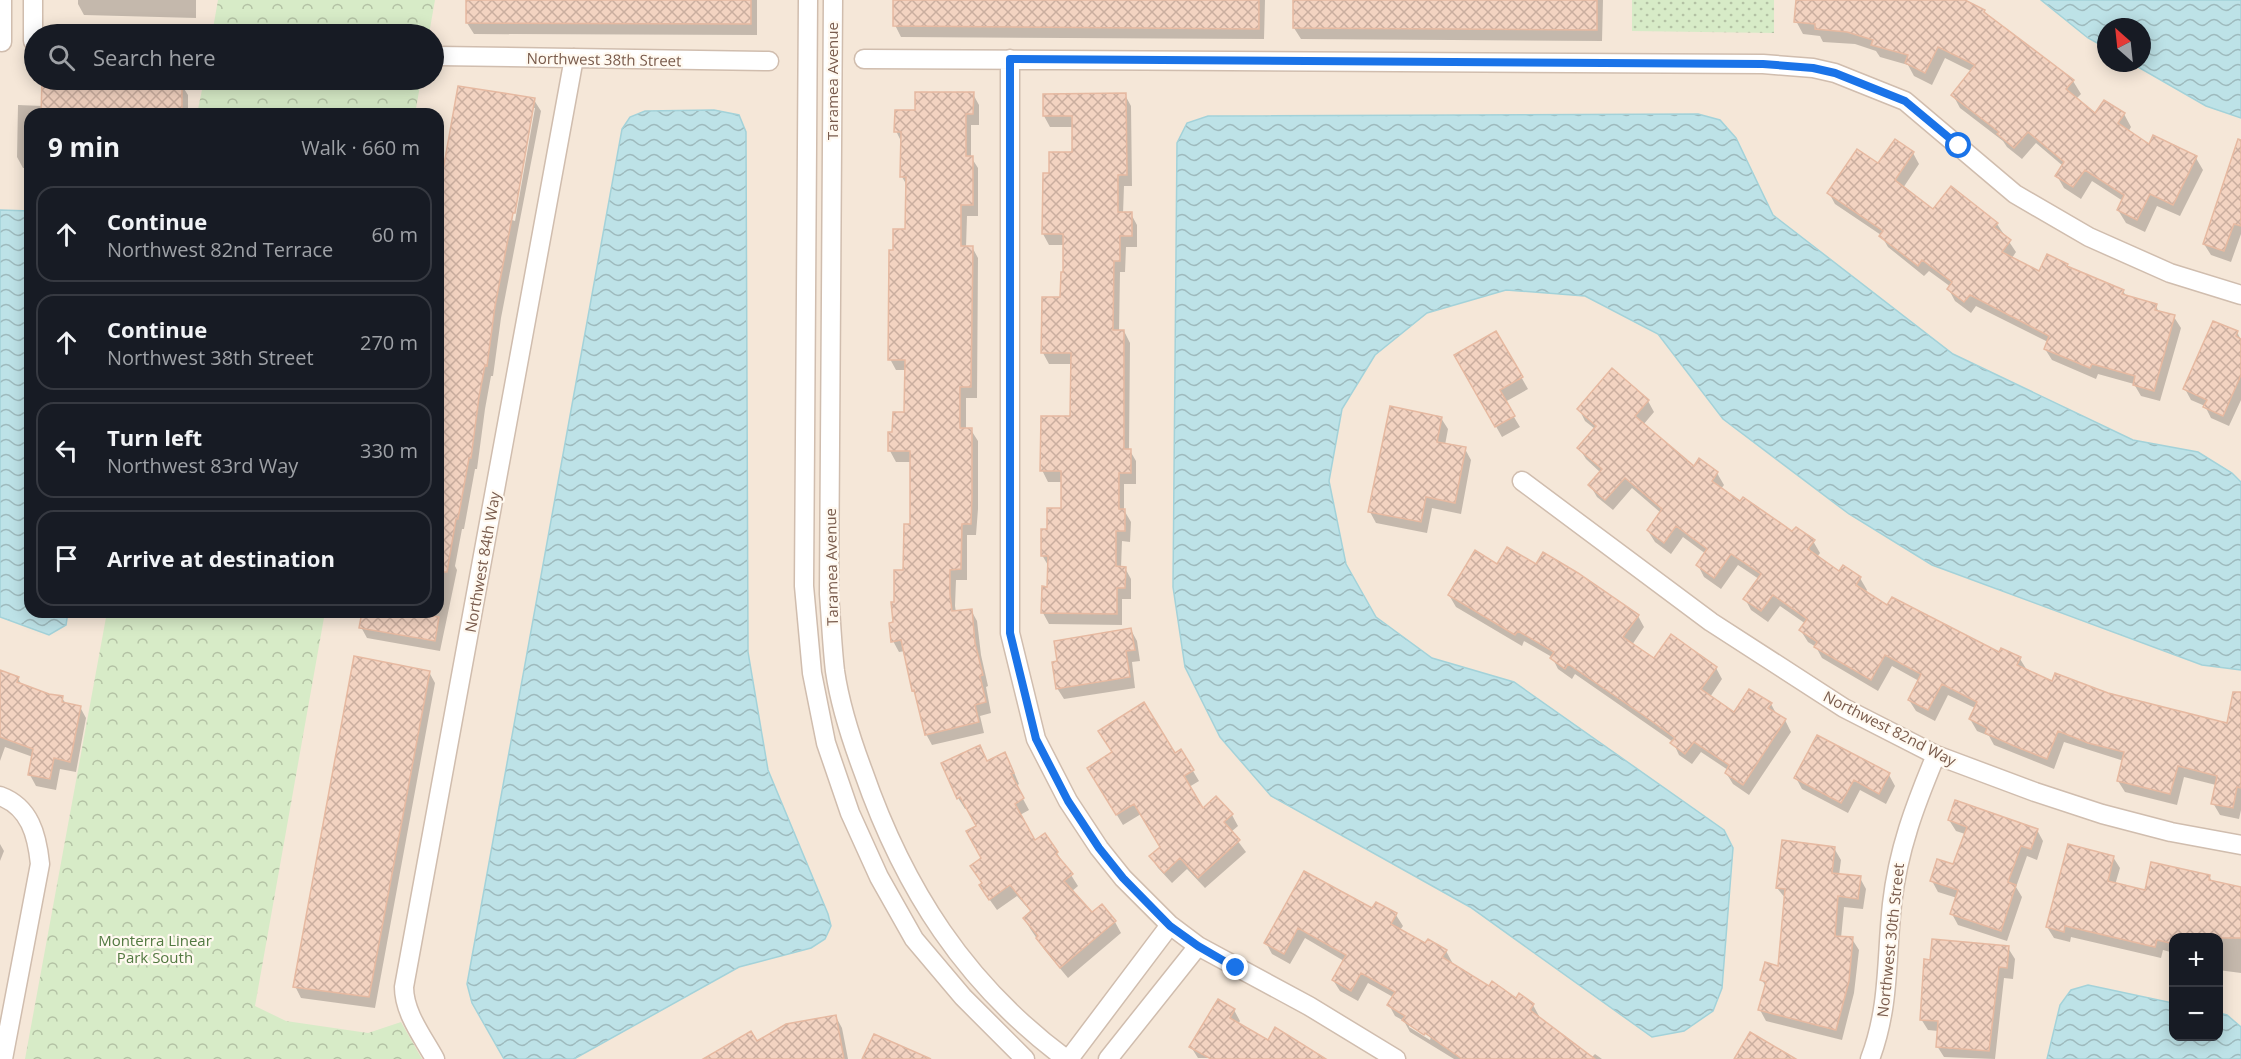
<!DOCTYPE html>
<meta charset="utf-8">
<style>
body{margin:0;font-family:"Open Sans",sans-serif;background:#20242c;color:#f1f3f6}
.controls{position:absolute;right:18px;bottom:18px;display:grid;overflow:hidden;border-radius:12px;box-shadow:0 3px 15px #0003}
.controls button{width:54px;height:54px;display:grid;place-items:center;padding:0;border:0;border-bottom:2px solid #363941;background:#171b24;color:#f1f3f6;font:30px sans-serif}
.compass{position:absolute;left:2097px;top:18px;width:54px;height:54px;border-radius:50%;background:#171b24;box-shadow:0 3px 15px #0003;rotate:333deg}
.stop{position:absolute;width:18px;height:18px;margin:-14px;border:4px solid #1a73e8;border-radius:50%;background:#fff}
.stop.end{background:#1a73e8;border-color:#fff;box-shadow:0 2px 6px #0008}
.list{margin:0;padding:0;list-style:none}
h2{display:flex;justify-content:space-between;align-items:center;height:78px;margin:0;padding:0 24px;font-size:26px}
h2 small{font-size:20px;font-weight:400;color:#9ea1a6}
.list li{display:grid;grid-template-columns:39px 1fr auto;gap:18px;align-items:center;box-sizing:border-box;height:96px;margin:0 12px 12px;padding:0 12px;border:2px solid #363941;border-radius:18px}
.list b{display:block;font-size:22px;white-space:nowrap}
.list p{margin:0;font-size:20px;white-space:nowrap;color:#9ea1a6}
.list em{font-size:20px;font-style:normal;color:#9ea1a6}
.icon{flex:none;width:33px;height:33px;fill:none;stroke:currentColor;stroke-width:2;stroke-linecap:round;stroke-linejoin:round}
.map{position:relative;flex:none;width:2241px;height:1059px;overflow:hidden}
.search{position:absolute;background:#171b24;box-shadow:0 3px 15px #0003;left:24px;top:24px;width:420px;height:66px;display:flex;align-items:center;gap:15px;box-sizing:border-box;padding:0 21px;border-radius:33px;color:#9ea1a6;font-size:22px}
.panel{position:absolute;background:#171b24;box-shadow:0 3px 15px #0003;left:24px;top:108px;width:420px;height:510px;border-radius:18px}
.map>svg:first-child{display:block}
.residential{fill:#f5e7d8;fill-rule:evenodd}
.grass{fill:url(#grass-dots)}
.park{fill:url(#park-crowns)}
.water{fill:url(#water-waves);stroke:#a3d2d9;stroke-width:1.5}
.shadow{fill:#0003;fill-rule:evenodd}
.building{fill:url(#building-cross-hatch);stroke:#e6b9a1;stroke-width:1.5}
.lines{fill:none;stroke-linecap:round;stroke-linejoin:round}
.street-casing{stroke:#d0bdae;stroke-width:21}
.street{stroke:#fff;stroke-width:18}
.route{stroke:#1a73e8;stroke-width:8}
.labels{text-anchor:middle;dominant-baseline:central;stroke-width:4.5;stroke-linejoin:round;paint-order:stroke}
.street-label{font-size:15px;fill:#795b4c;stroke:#fff9f0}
.park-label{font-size:15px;fill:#527941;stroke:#fff9f0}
</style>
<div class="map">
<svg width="2241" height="1059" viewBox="0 0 2241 1059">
<defs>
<pattern id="grass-dots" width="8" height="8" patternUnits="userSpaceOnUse" patternTransform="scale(1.5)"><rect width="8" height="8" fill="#d7ebc7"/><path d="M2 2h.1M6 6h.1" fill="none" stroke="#b3c1a4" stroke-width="1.8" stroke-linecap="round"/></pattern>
<pattern id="park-crowns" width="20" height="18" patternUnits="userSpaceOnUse" patternTransform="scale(1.5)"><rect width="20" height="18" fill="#d7ebc7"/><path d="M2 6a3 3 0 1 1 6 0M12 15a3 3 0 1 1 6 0" fill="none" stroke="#b3c1a4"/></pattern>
<pattern id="water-waves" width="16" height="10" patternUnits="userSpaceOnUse" patternTransform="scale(1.5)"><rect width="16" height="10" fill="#bde2e7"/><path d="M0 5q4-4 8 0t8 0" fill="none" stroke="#9ebabd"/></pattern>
<pattern id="building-cross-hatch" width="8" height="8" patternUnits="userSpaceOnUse" patternTransform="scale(1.5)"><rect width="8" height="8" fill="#f3d3c1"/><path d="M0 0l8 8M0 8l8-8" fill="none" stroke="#caae9f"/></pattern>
</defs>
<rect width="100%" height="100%" fill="#fdf5ea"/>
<path class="residential" d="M0,0H2241V1059H0ZM2106,27H2142V63H2106ZM34,34H434V80H34ZM30,114H438V612H30ZM2174,938H2218V1036H2174Z"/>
<path class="grass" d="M1632,0H1774V33L1632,31Z"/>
<path class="park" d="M218,0H435L429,34H212Z
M204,80H421L415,114H197Z
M107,612H325L255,1006L286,1021L368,1033L401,1022L422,1059H25Z"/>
<path class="water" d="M2041,0H2241V118L2206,106L2131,63H2142V27H2106V48L2088,38Z
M714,110L739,115L746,132L748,652L768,770L828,914L831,926L825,939L811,948L739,967L574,1059H504L472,1003L467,984L622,129L630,117L645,111Z
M1698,114L1720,120L1736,138L1773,215L1953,354L2133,440L2198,452L2232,473L2241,482V670L2202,665L1932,565L1849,514L1723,419L1658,334L1585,296L1506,290L1427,313L1375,355L1342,409L1329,481L1346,564L1376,617L1432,658L1514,682L1724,830L1733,848L1722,988L1713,1011L1684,1031L1652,1037L1470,907L1271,796L1220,737L1185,667L1173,587L1177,143L1187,123L1208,116Z
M0,210L30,211V612H68L66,625L49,635L0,617Z
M2088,985L2173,1003L2174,1036H2218L2219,1013L2227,1015L2241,1027V1059H2047L2060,1005L2071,990Z"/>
<path class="shadow" d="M78,0H196V18L84,15L78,4Z
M468,0H757V35L474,34L467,23Z
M894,0H1265L1264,39L901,37L895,25Z
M1295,0H1603L1602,41L1301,39L1294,28Z
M1798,0H1962L1984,11L1987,16L2073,81L2081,94L2076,99L2096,116L2124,114L2131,127L2128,132L2150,146L2196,158L2203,170L2180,216L2157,206L2145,232L2126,223L2118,210L2123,201L2092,181L2081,199L2064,188L2057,176L2063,166L2036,143L2022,159L2007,147L2003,141L1960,108L1953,95L1971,71L1945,58L1932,85L1914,76L1908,65L1880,57L1876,51L1855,44L1823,42L1820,36L1803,34L1796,21Z
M43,80H161L164,84H181L188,95V114H30V168H23L17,157L18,105L43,106Z
M973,94L979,105V125H971V157L978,168V216H967L966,247H972L978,258L977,398H966V430H971L978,441V509L976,535H967V580H956L955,606L956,612L971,610L977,621L981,655L988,686L986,687L991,713L980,716L984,733L932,745L926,734L905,651L899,652L893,641L895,603L904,572L911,526L912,462H896L890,451L894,434L905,413L906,370H896L890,359L894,251L907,231L908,187L902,177V143L896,131L916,112Z
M1044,95H1125L1131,106L1132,186H1124L1123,214H1131L1137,225V247H1126L1125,272H1120L1119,331H1124L1130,343L1129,449L1136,461V484H1124V510L1131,522L1130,542L1122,541L1121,568H1125L1131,579V599H1122V625L1049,624L1043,613L1049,588V567L1042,555L1048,530L1063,510V482H1048L1042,470L1072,417V364H1049L1043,353L1062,299L1064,245H1049L1043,234L1050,175L1073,154V127H1050L1044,116Z
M534,100L541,111L501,318L493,376H491L485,409L477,469H475L464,529H462L455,566L457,570L440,651L367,638L361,627L364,612H438V206ZM532,108H535L515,221L512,220Z
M1913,153L1919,164L1903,188L1933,211L1997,224L2016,252L2012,258L2039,273L2067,265L2068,268L2123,291L2127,297L2156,306L2159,312L2174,317L2181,328L2160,401L2141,396L2134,384L2098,374L2096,379L2052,360L2045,349L2048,342L1976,306L1971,313L1955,301L1949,290L1951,287L1929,271L1924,276L1888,247L1881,235L1835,204L1829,193L1879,165Z
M2241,171V234L2231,262L2211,255L2204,244Z
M2237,332L2241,340V400L2229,426L2211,418L2205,406L2191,400L2185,389Z
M1496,333L1528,389L1505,402L1520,427L1502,437L1456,356Z
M1648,401L1654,412L1643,425L1694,468L1717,473L1724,485L1721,489L1741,503L1793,533L1813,541L1820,553L1817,557L1840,573L1844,568L1860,578L1867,590L1865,593L1888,607L2000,655L2020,659L2027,670L2053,683L2108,694L2228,725L2241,719V810L2239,819L2220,815L2213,803L2216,785L2184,777L2177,805L2125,792L2118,781L2124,761L2064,742L2054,769L1994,745L1989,736L1977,731L1970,719L1975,708L1948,695L1935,721L1916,711L1909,700L1919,681L1892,666L1878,691L1822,658L1816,647L1808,642L1801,631L1806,624L1780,606L1768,622L1751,610L1745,599L1759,579L1738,565L1721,589L1704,577L1698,565L1706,554L1683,537L1671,554L1655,542L1648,531L1661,513L1632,488L1613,510L1597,497L1590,485L1601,473L1586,459L1579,448L1595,429L1585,421L1579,409Z
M1441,418L1448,429L1445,445L1465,449L1471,460L1461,514L1432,508L1427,533L1376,523L1370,512Z
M1498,566H1536L1638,616L1644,627L1632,645L1654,660L1716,668L1722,679L1710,697L1734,714L1771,704L1777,715L1785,720L1791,732L1749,795L1733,784L1726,773L1728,770L1701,752L1692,764L1679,755L1673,742L1575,674L1572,679L1558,669L1552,657L1524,641L1522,646L1456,607L1449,595Z
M1131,630L1137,641L1140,661L1132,662L1135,688L1064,699L1057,688Z
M429,672L435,683L375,1008L301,998L295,986Z
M0,675L18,678L22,686L62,698L66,704L80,707L86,718L76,772L60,769L56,790L36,786L30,775L33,757L5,747L0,761Z
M1181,751L1199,781L1189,787L1203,810L1232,815L1238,826L1231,832L1246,852L1205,888L1187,869L1172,883L1158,868L1151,857L1162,847L1141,814L1123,825L1095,779Z
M987,762L1011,765L1019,784L1016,786L1029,810L1020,815L1035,842L1057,853L1078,886L1071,892L1091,914L1115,922L1121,933L1068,978L1044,949L1031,930L1024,919L1032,913L1017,896L997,910L987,896L983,884V858L979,826L968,808L965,809L958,798L943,763Z
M1889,775L1895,786L1886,804L1860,790L1848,813L1802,789L1796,778Z
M1949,820L2037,830L2043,841L2037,860L2027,856L2016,887L2022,897L2007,941L1958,925L1952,914L1957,898L1938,892L1932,881L1954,866L1965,834L1956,831Z
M0,844L4,851L0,861Z
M1834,848L1841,860L1839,875L1860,878L1866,889L1863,909L1844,907L1841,938L1852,939L1859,950L1854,993L1842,1040L1766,1021L1760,1010L1766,987L1762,980L1780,968L1786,899L1777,888Z
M2113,857L2120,868L2115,885L2146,892L2209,876L2213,883L2241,888V973L2218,970V938H2174V953L2163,950L2161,958L2071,937L2070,942L2054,938L2047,927Z
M1305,873L1373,910L1376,904L1396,915L1403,926L1400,930L1426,945L1446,951L1452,962L1451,964L1489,988L1516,1000L1533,1005L1539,1016L1538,1018L1591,1058L1595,1054L1602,1059H1454L1410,1032L1404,1021L1395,1016L1389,1005L1393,997L1368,983L1358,1001L1340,991L1333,980L1344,961L1305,938L1290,964L1272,954L1266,943ZM1409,1023L1431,1037L1430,1040L1409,1027Z
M2008,948L2015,959L2013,979L2004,978L1995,1059L1944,1057L1937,1046L1938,1031L1928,1030L1921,1019Z
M1234,1010L1240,1021L1238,1024L1268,1042L1321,1059L1198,1058L1191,1047Z
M836,1017L842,1028L848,1059H706Z"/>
<path class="building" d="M466,0H751V24L466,23Z
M893,0H1259V29L893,26Z
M1293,0H1597V30L1293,28Z
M1796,0H1965L1985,10L1984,12L2074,80L2066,89L2095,113L2104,100L2125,113L2118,123L2149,144L2153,135L2197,156L2173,205L2150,194L2137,220L2117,210L2124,195L2085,170L2073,187L2055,176L2064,162L2028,132L2014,148L1997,134L1999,132L1951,95L1975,65L1938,47L1925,73L1905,63L1908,55L1871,45L1873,40L1847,32L1815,29V24L1794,22Z
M42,80H161V82H182V114H41Z
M458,86L535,98L515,213H513L495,306L487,366L485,365L479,397L471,458H469L458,519H456L447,572H438V198Z
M915,92H974L973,114H966V156H973V205H961V246H973L971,387H960V428H972V497L971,524H962L961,569L950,570V594L952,611L972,609L975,643L983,675L980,676L986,702L975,705L979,722L925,735L914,690L912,691L901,640L891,642L889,623L893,622L891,602H894V570H903L904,524H910V451H888V432H892L893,412H904L905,360H888L889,250H893V229H905L906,177H900L901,132H894L895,110H915Z
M1126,93L1127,175H1118V212H1132V236H1120V261H1114L1113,330H1124V449H1131V473H1119V509H1125V531H1116V566L1126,567L1125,588H1117V614L1041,613L1042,586L1047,587L1048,556H1041V529H1047V508H1061V471H1040L1041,416H1070L1071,353H1041L1042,297H1060L1061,272H1063V234H1042L1043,173H1049V152H1072V116H1043V94Z
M1895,139L1914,152L1895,180L1933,209L1951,186L1998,223L1994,227L2011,240L2002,252L2039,271L2047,254L2068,264L2067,266L2124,290L2122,294L2157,304L2155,310L2175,315L2154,391L2133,385L2135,376L2092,364L2090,368L2044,349L2049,336L1970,295L1964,302L1947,289L1952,282L1922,260L1918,266L1879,236L1883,231L1827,193L1857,149L1878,163Z
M2238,139L2241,140V226L2234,224L2224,251L2203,244Z
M2213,321L2238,331L2236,336L2241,339V375L2223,416L2203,407L2207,400L2183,389Z
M1496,331L1523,377L1500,390L1515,416L1495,427L1454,355Z
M1612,368L1649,400L1635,416L1694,466L1699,458L1718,472L1712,481L1740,501L1743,497L1792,531L1796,527L1815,540L1808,549L1839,571L1843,565L1861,577L1856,585L1887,605L1892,597L1999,652L2001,648L2021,657L2017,665L2052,681L2055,673L2108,693L2227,723L2233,692H2241V788L2237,787L2233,808L2211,804L2217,776L2178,766L2170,794L2117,781L2124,752L2088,743L2058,731L2047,759L2014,746L1985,733L1987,728L1969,719L1977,702L1942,684L1928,710L1908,700L1921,674L1885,655L1871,680L1814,647L1817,642L1799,630L1807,619L1773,595L1761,611L1743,599L1761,574L1731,554L1714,578L1696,565L1707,549L1676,526L1664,543L1647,530L1662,509L1625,478L1605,500L1588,485L1602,469L1577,448L1596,426L1577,409Z
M1390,406L1442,417L1437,442L1466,447L1455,503L1426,497L1421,522L1368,512Z
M1507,547L1536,564L1543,552L1578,573L1639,615L1623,637L1654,658L1671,634L1689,647L1717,667L1701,689L1734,712L1749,689L1772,703L1768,708L1786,719L1743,785L1725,773L1729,765L1694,742L1685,754L1670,743L1675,738L1643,715L1568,664L1565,669L1550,658L1554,652L1518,631L1515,635L1448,595L1475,550L1497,564Z
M362,612H410L439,617L435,641L359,628Z
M1131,628L1135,650L1126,651L1130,677L1056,689L1052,662L1057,661L1054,641Z
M354,656L430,671L369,997L293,987Z
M0,670L19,677L17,682L49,694L63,696L62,702L81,706L70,762L54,758L50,779L28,775L33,749L0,737Z
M1144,702L1175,753L1181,749L1194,770L1184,776L1203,808L1216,796L1233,814L1224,822L1240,840L1198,878L1180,858L1164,873L1149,856L1160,847L1134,804L1116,815L1087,768L1112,752L1098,731Z
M1817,735L1890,773L1879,794L1854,780L1841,803L1794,778Z
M980,745L987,761L1005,752L1014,773L1011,774L1024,798L1015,804L1035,840L1045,833L1058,852L1056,854L1073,874L1064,881L1092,912L1102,904L1116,921L1060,968L1036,938L1038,936L1023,918L1031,911L1010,885L989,900L979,885L982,883L970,866L981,858L966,831L976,826L960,797L957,799L941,763Z
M1955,800L2038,829L2031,849L2021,846L2008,882L2016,885L2001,931L1950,914L1958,890L1930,881L1937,859L1953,864L1967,827L1948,820Z
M1782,840L1835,847L1832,873L1861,876L1858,899L1838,896L1835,936L1853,937L1849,981L1836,1030L1758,1010L1766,982L1760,980L1765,962L1778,966L1785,889L1776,888Z
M2068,844L2114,856L2108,881L2145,890L2151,862L2210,875L2209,880L2241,887V938H2174V944L2157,940L2155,947L2065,926L2064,932L2046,927Z
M1304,871L1372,908L1376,902L1397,913L1391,924L1425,943L1428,939L1447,950L1442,957L1489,986L1492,981L1516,998L1519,993L1534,1004L1530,1010L1595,1059H1462L1425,1033L1424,1035L1402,1020L1405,1016L1387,1005L1395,992L1361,973L1351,991L1332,980L1346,955L1298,928L1284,954L1264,943Z
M1932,939L2009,946L2007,968L1999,967L1989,1051L1936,1047L1938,1021L1920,1020L1924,959L1930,960Z
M1218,999L1235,1009L1230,1018L1268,1040L1275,1027L1326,1059H1211L1189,1047Z
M836,1015L844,1059H703L751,1031L757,1041L786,1024Z
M1750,1032L1796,1059H1734Z
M874,1034L931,1059H862Z"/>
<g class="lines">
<defs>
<path id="street" d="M808,0L804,586L812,673L826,743L850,813L879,877L914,939L963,997L1025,1059
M833,0L829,594C831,619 832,645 835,671C840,705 851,739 863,771C904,889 965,984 1066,1059
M33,41V0
M2,42V0
M438,56L769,61
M864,59L1763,64L1813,68L1835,73L1905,101L2015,194L2089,237L2170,273L2241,295
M1010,59V633L1036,739L1068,801L1099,848L1123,878L1170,925L1198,946L1309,1006L1396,1059
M1522,481L1711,622L1844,708L1936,755L2035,792L2102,814L2171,832L2241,845
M0,796C30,807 37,835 40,864L3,1059
M435,1059C423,1037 404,1013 404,987L574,58
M1069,1059L1170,925
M1108,1059L1198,946
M1870,1059C1890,1006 1886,959 1892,904C1898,850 1915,805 1936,755"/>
</defs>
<use href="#street" class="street-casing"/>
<use href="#street" class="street"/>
</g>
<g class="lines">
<path class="route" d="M1236,968L1198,946L1170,926L1123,878L1099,848L1068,801L1036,739L1010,633V59L1763,64L1813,68L1835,73L1905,101L1959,146"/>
</g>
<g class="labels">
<g class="street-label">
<text transform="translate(604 59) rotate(1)">Northwest 38th Street</text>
<text transform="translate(832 81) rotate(-90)">Taramea Avenue</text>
<text transform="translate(482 562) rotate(-80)">Northwest 84th Way</text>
<text transform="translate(831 567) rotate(-91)">Taramea Avenue</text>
<text transform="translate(1890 728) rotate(27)">Northwest 82nd Way</text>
<text transform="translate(1890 940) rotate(-84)">Northwest 30th Street</text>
</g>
<g class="park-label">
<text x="155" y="940">Monterra Linear<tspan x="155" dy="17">Park South</tspan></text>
</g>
</g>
</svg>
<div class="controls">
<button>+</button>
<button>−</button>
</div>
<svg class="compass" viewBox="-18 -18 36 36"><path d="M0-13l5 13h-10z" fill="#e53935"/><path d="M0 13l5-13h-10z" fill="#9ea1a6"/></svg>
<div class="stop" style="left:1959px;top:146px"></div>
<div class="stop end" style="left:1236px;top:968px"></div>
<div class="search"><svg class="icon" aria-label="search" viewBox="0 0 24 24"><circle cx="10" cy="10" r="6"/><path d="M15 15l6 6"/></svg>Search here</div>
<section class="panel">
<h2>9 min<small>Walk · 660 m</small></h2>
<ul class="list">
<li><svg class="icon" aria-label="ahead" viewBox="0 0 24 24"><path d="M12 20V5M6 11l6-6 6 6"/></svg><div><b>Continue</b><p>Northwest 82nd Terrace</p></div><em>60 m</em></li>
<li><svg class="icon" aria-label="ahead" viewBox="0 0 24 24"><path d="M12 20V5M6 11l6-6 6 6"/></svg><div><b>Continue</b><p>Northwest 38th Street</p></div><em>270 m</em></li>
<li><svg class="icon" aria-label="left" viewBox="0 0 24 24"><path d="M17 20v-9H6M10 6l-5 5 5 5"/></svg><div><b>Turn left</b><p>Northwest 83rd Way</p></div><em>330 m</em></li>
<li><svg class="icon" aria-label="arrive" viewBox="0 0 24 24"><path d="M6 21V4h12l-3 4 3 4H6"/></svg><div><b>Arrive at destination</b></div></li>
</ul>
</section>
</div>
